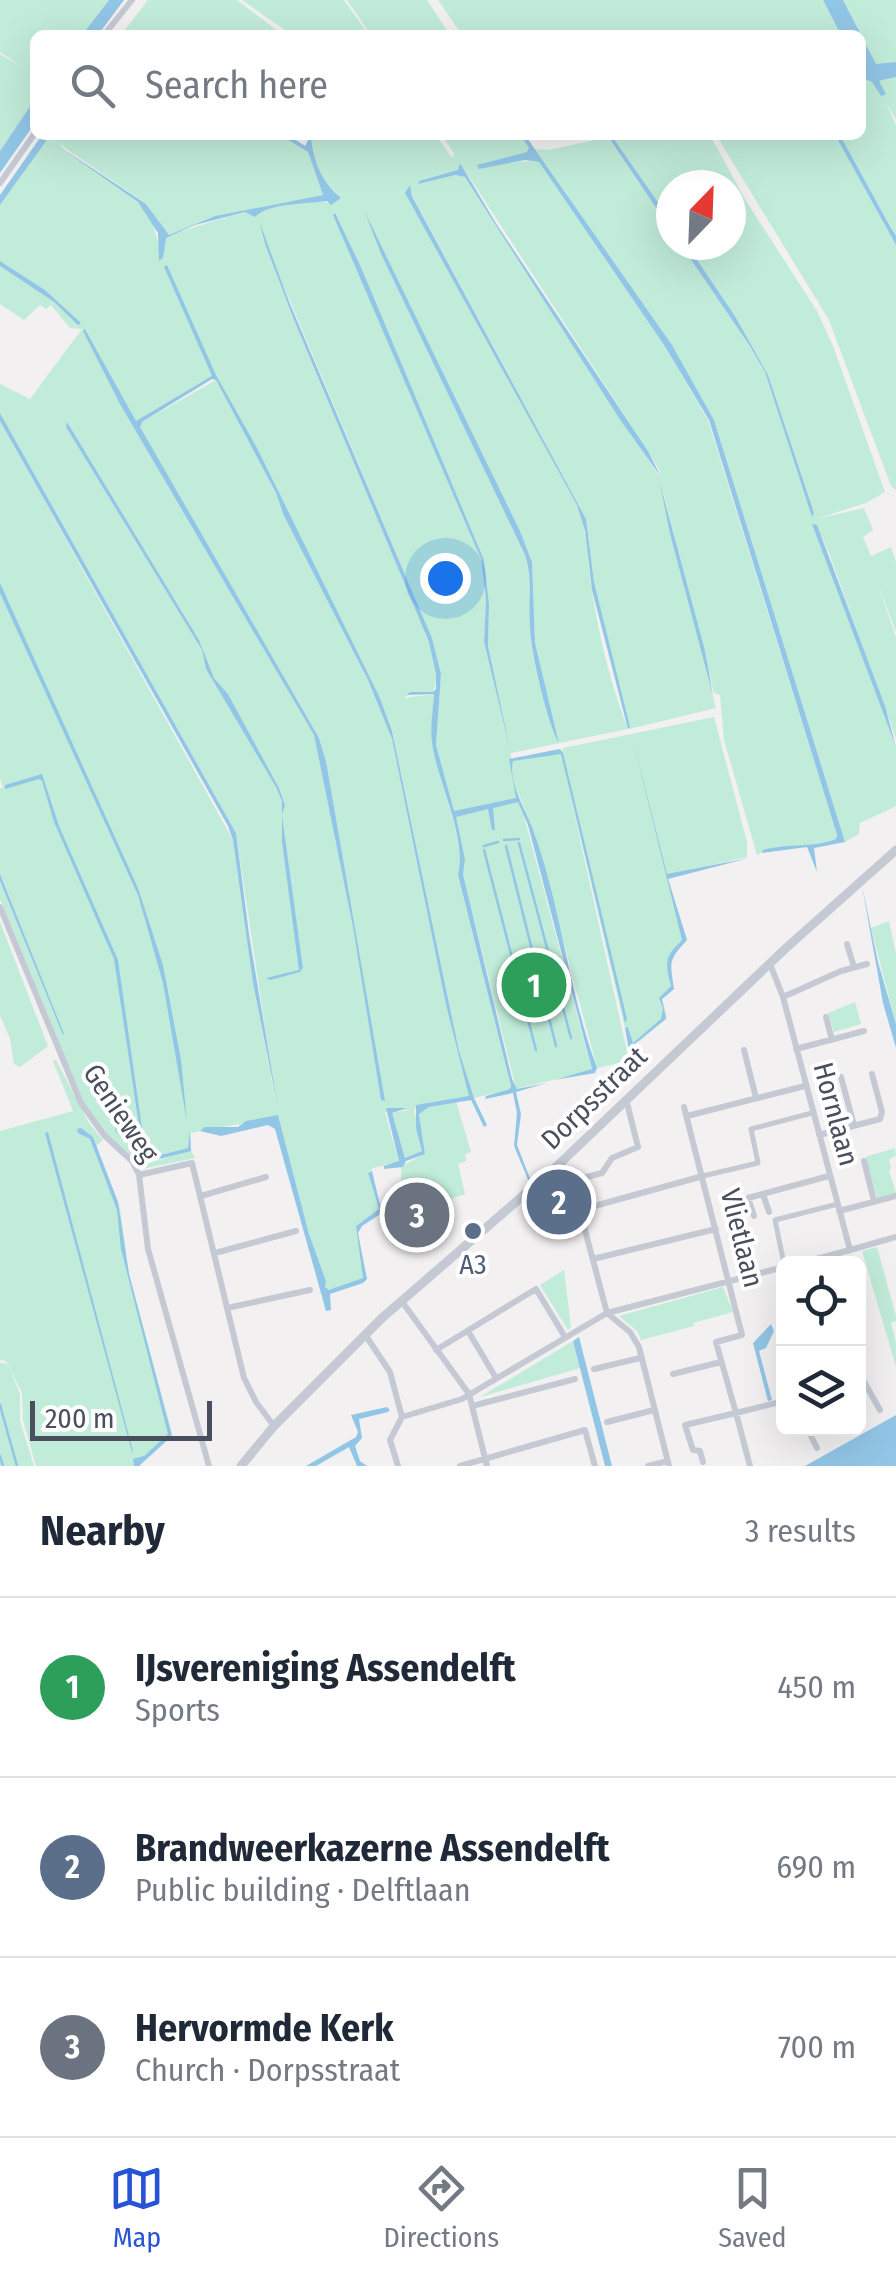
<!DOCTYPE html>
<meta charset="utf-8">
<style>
body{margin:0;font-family:"Fira Sans Condensed",sans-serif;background:#f2f2f3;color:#1f2937}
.controls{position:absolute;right:30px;bottom:30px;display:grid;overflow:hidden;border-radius:15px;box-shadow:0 10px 40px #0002}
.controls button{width:90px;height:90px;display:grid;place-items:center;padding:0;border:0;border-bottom:2px solid #e0e1e3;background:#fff;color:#1f2937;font:50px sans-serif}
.compass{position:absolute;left:656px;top:170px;width:90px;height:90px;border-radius:50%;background:#fff;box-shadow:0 10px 40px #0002;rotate:23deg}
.scale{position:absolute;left:30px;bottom:25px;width:182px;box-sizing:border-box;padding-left:10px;border:5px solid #494f5c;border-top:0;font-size:28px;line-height:35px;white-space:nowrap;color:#494f5c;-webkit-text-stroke:8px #fff;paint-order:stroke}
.you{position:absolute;left:445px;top:578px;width:35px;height:35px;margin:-25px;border:8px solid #fff;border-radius:50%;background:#1a73e8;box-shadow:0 0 0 15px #1a73e833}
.badge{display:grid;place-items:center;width:65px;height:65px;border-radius:50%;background:#2654d5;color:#fff;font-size:32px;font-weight:700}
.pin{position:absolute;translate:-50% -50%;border:5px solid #fff;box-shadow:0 2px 10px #0006}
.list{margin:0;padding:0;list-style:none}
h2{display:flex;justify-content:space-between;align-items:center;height:130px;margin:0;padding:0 40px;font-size:42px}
h2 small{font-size:32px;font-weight:400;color:#747a83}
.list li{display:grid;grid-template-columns:65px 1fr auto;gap:30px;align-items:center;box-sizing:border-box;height:180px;padding:0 40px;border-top:2px solid #e0e1e3}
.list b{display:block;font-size:38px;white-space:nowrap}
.list p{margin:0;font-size:32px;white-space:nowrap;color:#747a83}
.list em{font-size:32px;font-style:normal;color:#747a83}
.icon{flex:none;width:55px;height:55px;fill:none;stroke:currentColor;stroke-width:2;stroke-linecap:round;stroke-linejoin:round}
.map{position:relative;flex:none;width:896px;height:1466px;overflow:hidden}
.search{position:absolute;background:#fff;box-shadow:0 10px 40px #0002;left:30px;right:30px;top:30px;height:110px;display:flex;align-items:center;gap:25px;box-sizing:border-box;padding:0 35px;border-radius:15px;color:#747a83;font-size:38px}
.sheet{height:670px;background:#fff}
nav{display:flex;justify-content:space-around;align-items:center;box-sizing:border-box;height:140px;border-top:2px solid #e0e1e3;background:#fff;font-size:28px;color:#747a83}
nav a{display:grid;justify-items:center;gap:5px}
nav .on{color:#2654d5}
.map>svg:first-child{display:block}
.green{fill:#c1ecd9;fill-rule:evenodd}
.water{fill:#92c6e6}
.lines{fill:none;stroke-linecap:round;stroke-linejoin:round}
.stream{stroke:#92c6e6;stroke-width:2.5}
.pedestrian{stroke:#c4c9d3;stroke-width:5}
.minor{stroke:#c4c9d3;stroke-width:6}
.tertiary{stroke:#c4c9d3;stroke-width:9}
.service-dot{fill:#5c6f8a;stroke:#fff;stroke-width:4}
.labels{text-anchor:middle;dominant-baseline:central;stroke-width:8;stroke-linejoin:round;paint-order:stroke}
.street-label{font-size:28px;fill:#494f5c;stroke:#fff}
.service-label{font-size:28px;fill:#4e5e75;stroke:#fff}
</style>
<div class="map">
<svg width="896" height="1466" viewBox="0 0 896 1466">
<rect width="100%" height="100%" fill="#f2f0f0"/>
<path class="green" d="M0,0H109L82,35H35V76L29,74L35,80V99L0,151V54L23,68L0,52Z
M148,0H237L283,35H121Z
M242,0H344L369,35H292Z
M347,0H427L450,35H371Z
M438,0H823L841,35H462Z
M843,0H896V62L876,65Z
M861,77L879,81L896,77V119L886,103L896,125V236L840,135H861Z
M48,135H280L308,152L323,195L215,216L169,235L146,204L58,143L65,151C91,170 130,188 148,215C157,228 155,241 162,251L166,238C197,224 303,192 332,204L341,198C323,187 313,159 311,135H436L452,158L454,153L441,135H520L529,148L527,153L478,165C499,167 518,159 539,162L664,345L708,420L837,835L836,839C811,849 781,841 757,855L724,740L720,695L714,693L662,487L670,534L716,708L629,729L594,582L586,519L410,191L406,193L577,505C588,533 587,562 592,591C599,636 611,687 628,729L511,753V760L562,753L563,748L714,717L747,842V857L667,875L687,940C668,961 668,960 674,989L662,999L667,1017L640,1041L633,1043L628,1027L625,1028L565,771L629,1061L597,1068L536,838L517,790L592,1070L516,1089L463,874L465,858L436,745L441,674L432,638L257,223L294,320L429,642C433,658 440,676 433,692H410L404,698L434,694C432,713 431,731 434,750C439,790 466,834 458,875L511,1086V1089L474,1098L459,1051L392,731L380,698C326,591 275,483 217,377C198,341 186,302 164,267L213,376L136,422L86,330L121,406L314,735L353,927L381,1099L384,1101L326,761L319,738L139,427L142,422L216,380L276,493L284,516L368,680L392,739L446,1005L470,1097L414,1109L422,1151L405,1158L392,1113L407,1110V1107L385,1112L399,1162L373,1168L368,1173L379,1209L356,1226L364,1278L333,1291L325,1288L326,1281L309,1234L278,1115C249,1125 218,1126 191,1133L190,1130L188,1148L148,1158L117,1129L146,1164L191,1150L195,1158L142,1169L110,1139L84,1103L0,899V881L63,1035L0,874V788H3L0,778V421L233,840L253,983L277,1107L236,833L0,413V384L30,399L82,329L70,328L51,305L46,309L40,305L24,320L0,304V266L54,302L78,324L80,323L45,290L0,261V205ZM460,163L648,451L661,473L659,476L465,177L455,175L419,181L459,170ZM364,210L520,531L532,562L535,643L558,743C546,713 531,660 530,627C529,602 532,580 525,555L381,254ZM335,213L361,267L484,560L489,604L488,646L511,752L484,642L486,599L481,559ZM67,423L199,640L214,678L228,694L279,788L285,805L282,815L303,968L300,972L283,976L300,970L282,842V801L276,786L206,669L202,650L66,427Z
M710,135L746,201L817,311L833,346L885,492L866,503L816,519L864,508L873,530L863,537L871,556L891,547L896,562V632L877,582L896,637V739L829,553L817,526L813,525L896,747V806L860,823L859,834L845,842L714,420L672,345L535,149L549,150L608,137L671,230V245H681L751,346L765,372L812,517L768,375L735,316L687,245H731V185H671V221L611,136Z
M716,135H835L896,245V490L891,486L829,320Z
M889,921L896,954V1024L871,928Z
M0,922L48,1046L20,1067L14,1064L10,1038L0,1016Z
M855,1002L861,1024L834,1032L828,1013Z
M56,1060L89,1123L103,1140L96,1146L120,1208L129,1274L172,1433L167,1441H161L143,1457L133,1459L134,1466H36L23,1420L22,1393L6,1361L0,1360V1131L73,1111L53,1061Z
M456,1101L471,1152L465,1154L466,1161L458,1164L465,1194L445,1201L447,1226L429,1240C417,1237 408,1234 407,1221L426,1226L430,1211L408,1204V1197H401V1167L425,1153L419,1114L429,1107Z
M895,1148L896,1156L889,1159L891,1168L889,1170L896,1193L877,1198L865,1157Z
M877,1247L896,1316V1321L891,1323L896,1343V1367L862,1251Z
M564,1270L571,1327L568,1330L540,1285Z
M723,1287L733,1312L693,1323L694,1326L641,1340L638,1332L619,1316Z
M573,1341L580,1368L480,1397Z
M0,1363L8,1364L20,1394V1421L34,1466H0Z"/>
<path class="water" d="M109,0H124L98,35H82Z
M823,0H843L876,64L896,62V77L879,81L886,94L881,96L872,82L861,77V35H841Z
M35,99V123L0,173V151Z
M42,135L49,137L0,205V195Z
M280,135H288L305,146L311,135C313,162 323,184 341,198L331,205L327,201C306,204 268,203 255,217L245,212L195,225L166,238L163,258L159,261L158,233L138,202L54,143L146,204L169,235L215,216L323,195L308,152Z
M520,135H525L672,345L714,420L845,842L814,848L817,872L807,847L762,853L763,850C787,843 813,848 836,839L837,835L709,420L664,345L539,162L525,160L479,169L477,165L527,152L529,148Z
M607,135H611L671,221V230Z
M835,135H840L890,226L896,236V245Z
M460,163L497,225L648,451L661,477L619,418L465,177L455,175L418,184L419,181L458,170Z
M410,185L412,196L586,519L594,582L630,727L628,729L592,590L585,531L577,505L405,193Z
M364,210L520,531L532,562L535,643L559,744C547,721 531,655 530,627C528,603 533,580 525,555L381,254Z
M335,213L361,267L484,560L489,604L488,646L511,753L484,642L486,599L481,559L333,215Z
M259,221L290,304L432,638L441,674L436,745L454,811L516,798L509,759L560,749L563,753L627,1019L625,1023L561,754L513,761C508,782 524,806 532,827C561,904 568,990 597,1068L595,1073L554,1080L592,1069L528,825L518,802L493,808L495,830H492L488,809L456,817L465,859L463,874L512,1079L517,1089L547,1083L516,1092L521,1114L517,1145L531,1181L529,1182L514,1146L517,1113L513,1093L485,1099L486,1096L510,1089L511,1086L458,875C467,834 437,783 432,742C430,726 433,710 434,694L407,695L401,700L410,692H433L436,689V674L429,642L294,320L265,244Z
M681,245H687L735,316L768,375L814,513L812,517L765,372L750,346Z
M0,261L45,290L81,323L78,325L54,302L0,266Z
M167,265L216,375L257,448L380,698L392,731L459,1051L474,1098L487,1125L484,1127L471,1100L429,1107L419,1114L425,1154L406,1161L403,1167L384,1169V1166L399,1161L386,1108H408L392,1113L405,1158L422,1151L416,1128V1105L469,1096L446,1005L392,739L368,680L284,516L276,493L216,380L212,379L142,422L140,427L319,738L326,761L385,1101L381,1100L353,927L314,735L121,406L83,331L85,329L136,421L212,376L164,267Z
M0,413L236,833L249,934L278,1108L253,983L233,840L228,826L0,421Z
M67,422L199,640L214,678L228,694L279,788L285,805L282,815L303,968L300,972L270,980L266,978L299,970L282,842V801L276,787L206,669L202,650L66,427Z
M660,483L705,651L713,696L670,534Z
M812,524L817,525L885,706L896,747Z
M0,583L138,888L163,965L181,1060L187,1122L163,983L138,895L0,593Z
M632,736L667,874L749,858L668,879L687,940C668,961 670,961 674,989L662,999L666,1019L632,1046L638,1074L631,1061L625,1028L628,1027L633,1043L661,1019L663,1008L659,998L671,986C665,961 664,958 682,940Z
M42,774L59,826L118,960L146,1156L149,1158L188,1148L190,1129L191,1151L143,1163L140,1153L115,1131L116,1128L143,1152L114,959L54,822L42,781L39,779L5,789V785Z
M0,874L64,1034L63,1035L0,881Z
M862,886L878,962L896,1024V1048L883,1003Z
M278,1115L309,1234L326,1281L325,1287L329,1290L363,1278L356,1226L379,1209L368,1173L372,1171L382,1213L362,1226L358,1233L367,1279L363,1283L330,1294L331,1310L326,1311L275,1129L268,1125L221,1136L200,1131L205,1127H238L246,1121Z
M81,1128L93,1137L118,1202L129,1274L172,1436L139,1466H134L133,1459L144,1456L168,1434L121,1249L117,1210L90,1139L78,1133L77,1129Z
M48,1132L133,1451L132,1452L45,1133Z
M771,1324L774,1331L766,1348L759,1351L772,1400L768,1401L753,1343Z
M579,1337L612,1466H605L573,1341Z
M387,1407L390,1410L388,1412L359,1419L362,1438L355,1446L360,1461L367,1466H357L349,1447L316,1466H306L356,1437L358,1432L351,1415Z
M896,1415V1466H805Z"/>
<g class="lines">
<path class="stream" d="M504,840L519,839
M519,843L571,1038
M484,846L498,842
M506,846L556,1046
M484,850L536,1050
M0,1405L17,1466
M0,1456L3,1466"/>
<path class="pedestrian" d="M703,1176L758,1163L751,1129L812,1113
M784,1264L775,1220L838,1204"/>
<path class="minor" d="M104,35L132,0
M0,183L35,133
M0,907L81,1103L104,1135L132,1161L139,1175L148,1249L209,1466
M847,944L854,967
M770,964L783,997L850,1250L798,1264
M783,997L841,971L867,964
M826,1017L832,1040
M796,1049L864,1031
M744,1050L756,1098
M841,1077L854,1125
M684,1107L742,1335L716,1342L736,1413L685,1425L693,1450L700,1451L703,1462
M687,1116L805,1086
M819,1135L880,1119L882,1112L872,1074
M864,1161L874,1201
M561,1162L572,1181L607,1313L630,1332L639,1347L669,1466
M139,1175L192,1163L244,1378L256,1402L274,1426
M572,1181L602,1173L612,1158L638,1147L626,1099
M763,1194L769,1212
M201,1196L266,1177
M580,1210L703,1176
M839,1211L896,1196
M754,1216L748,1198L829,1176
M850,1250L896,1237
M215,1253L296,1231
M593,1259L716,1229
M403,1303L469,1394L487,1466
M227,1308L310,1290
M468,1331L496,1378
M366,1336L390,1372L402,1417L390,1440L398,1466
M436,1350L536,1289L565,1337
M594,1369L640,1358
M858,1371L880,1410
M673,1374L721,1362
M472,1406L575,1379
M402,1417L462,1399L607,1313L784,1267
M607,1422L654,1410
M807,1428L817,1448
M460,1466L585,1430L595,1466
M648,1466L668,1461
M750,1466L736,1413L784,1401"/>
<path class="tertiary" d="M241,1466L274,1426L382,1318L555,1168L785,949L896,850"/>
</g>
<circle class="service-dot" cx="473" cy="1231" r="10"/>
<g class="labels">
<g class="street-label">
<text transform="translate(594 1098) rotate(-44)">Dorpsstraat</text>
<text transform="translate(121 1113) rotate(56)">Genieweg</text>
<text transform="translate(836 1114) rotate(75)">Hornlaan</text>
<text transform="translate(742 1238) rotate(76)">Vlietlaan</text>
</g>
<g class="service-label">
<text x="473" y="1264">A3</text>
</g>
</g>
</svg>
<div class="controls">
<button><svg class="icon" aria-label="locate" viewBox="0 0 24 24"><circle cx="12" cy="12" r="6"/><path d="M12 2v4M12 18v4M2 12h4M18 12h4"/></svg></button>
<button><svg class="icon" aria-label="layers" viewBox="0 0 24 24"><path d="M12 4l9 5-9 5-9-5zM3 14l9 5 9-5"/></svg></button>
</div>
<svg class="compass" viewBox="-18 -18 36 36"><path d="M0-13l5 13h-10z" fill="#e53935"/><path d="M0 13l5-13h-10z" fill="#747a83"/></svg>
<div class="scale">200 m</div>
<div class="you"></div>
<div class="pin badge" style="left:534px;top:985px;background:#2e9e5b">1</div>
<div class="pin badge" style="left:559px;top:1202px;background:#5c6f8a">2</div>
<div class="pin badge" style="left:417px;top:1215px;background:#6b7280">3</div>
<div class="search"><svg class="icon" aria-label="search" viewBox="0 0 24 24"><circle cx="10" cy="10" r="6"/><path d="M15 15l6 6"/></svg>Search here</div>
</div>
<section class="sheet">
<h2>Nearby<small>3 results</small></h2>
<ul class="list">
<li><span class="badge" style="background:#2e9e5b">1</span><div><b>IJsvereniging Assendelft</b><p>Sports</p></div><em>450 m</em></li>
<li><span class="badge" style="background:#5c6f8a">2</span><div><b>Brandweerkazerne Assendelft</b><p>Public building · Delftlaan</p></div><em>690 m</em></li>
<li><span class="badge" style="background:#6b7280">3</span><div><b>Hervormde Kerk</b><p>Church · Dorpsstraat</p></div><em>700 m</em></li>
</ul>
</section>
<nav>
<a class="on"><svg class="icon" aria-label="map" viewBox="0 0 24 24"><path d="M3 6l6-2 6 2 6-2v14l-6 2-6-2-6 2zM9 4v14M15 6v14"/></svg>Map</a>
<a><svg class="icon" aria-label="directions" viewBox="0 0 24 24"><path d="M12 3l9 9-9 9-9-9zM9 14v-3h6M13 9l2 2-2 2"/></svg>Directions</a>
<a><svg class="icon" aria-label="saved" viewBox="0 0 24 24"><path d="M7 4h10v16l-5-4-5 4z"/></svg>Saved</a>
</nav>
